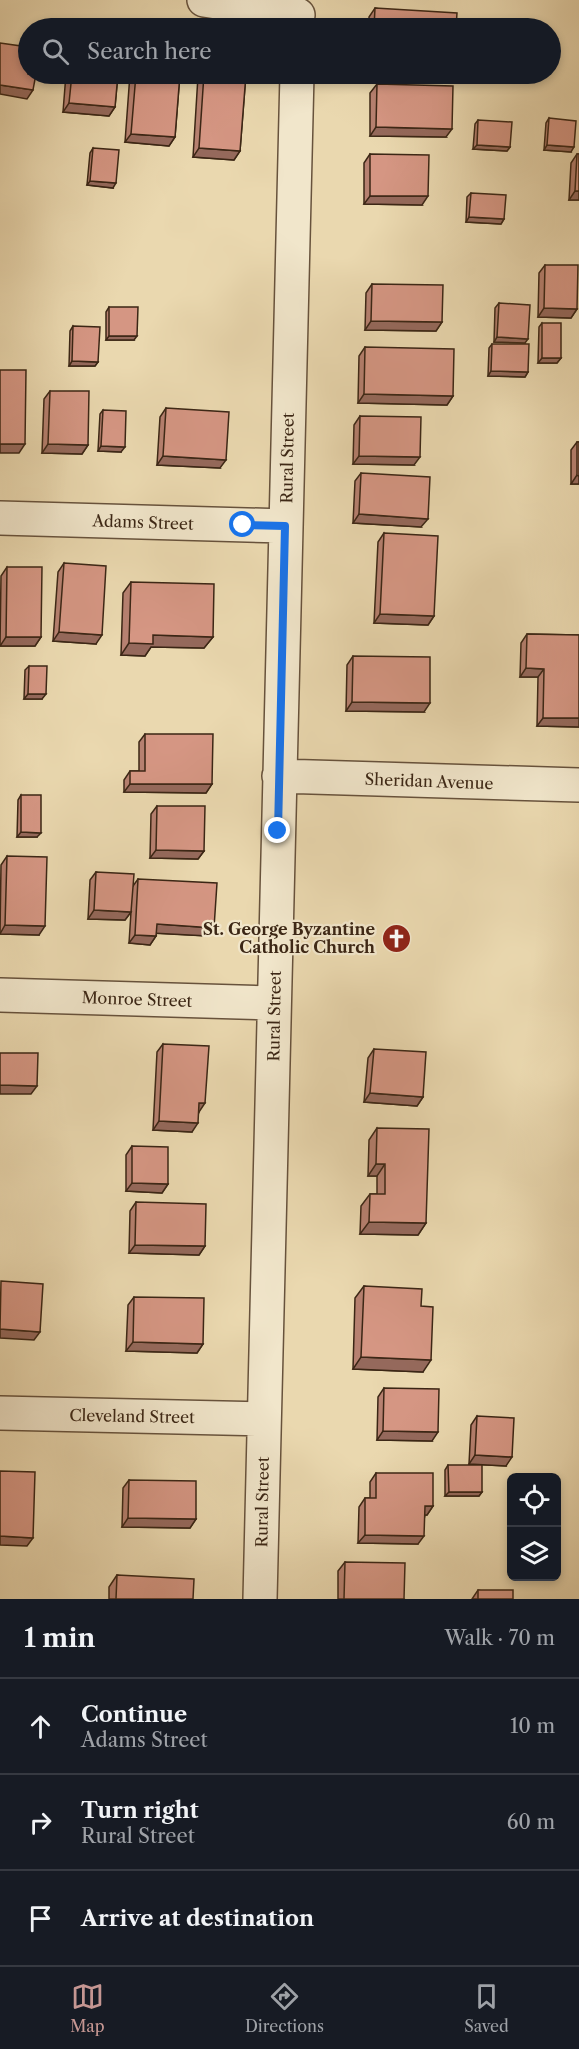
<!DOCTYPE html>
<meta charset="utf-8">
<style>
body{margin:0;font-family:"Libre Caslon Text",serif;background:#20242c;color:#f1f3f6}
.controls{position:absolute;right:18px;bottom:18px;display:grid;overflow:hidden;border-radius:9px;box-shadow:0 3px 9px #0003}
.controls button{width:54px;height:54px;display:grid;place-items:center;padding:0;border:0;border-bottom:2px solid #363941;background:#171b24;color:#f1f3f6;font:30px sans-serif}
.stop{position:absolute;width:18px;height:18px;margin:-14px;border:4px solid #1a73e8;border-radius:50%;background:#fff}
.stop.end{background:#1a73e8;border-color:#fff;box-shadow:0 2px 6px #0008}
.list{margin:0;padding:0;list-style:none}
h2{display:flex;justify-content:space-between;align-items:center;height:78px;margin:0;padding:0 24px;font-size:26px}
h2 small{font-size:20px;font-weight:400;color:#9ea1a6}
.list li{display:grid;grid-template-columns:39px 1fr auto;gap:18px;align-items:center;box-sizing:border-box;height:96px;padding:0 24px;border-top:2px solid #363941}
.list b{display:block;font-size:22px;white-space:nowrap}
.list p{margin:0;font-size:20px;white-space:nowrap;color:#9ea1a6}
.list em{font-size:20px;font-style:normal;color:#9ea1a6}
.icon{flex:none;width:33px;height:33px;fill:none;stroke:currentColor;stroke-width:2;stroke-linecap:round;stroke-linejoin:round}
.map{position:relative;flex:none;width:579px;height:1599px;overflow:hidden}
.search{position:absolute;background:#171b24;box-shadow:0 3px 9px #0003;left:18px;right:18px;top:18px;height:66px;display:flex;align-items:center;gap:15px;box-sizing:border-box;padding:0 21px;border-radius:33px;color:#9ea1a6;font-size:22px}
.sheet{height:366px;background:#171b24}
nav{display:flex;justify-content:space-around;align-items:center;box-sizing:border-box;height:84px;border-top:2px solid #363941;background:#171b24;font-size:16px;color:#9ea1a6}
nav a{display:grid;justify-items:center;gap:3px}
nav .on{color:#c59692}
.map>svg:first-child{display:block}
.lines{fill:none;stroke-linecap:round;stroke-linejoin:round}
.minor-casing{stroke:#67523c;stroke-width:36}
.minor{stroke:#f1e6cb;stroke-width:33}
.wall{fill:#b78171;stroke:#3b2615;stroke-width:1.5}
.shaded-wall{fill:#95695c;stroke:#3b2615;stroke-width:1.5}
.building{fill:#d59683;stroke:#3b2615;stroke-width:1.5}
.route{stroke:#1a73e8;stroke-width:8}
.labels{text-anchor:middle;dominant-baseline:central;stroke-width:4.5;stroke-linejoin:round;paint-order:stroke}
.street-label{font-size:16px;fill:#3b2615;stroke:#f1e6cb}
.poi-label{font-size:16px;font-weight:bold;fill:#3b2615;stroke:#f1e6cb;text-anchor:end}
</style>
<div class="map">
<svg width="579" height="1599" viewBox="0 0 579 1599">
<rect width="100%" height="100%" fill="#ead8af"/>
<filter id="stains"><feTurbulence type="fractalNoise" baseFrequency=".00333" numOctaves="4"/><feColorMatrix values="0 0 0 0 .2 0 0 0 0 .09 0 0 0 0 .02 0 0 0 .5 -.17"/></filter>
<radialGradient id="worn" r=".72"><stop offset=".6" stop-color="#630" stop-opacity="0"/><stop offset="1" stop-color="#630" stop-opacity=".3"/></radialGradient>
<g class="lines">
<defs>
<path id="minor" d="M204,0L298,15
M0,518L285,526
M279,776L579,785
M0,995L274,1003
M0,1413L264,1419
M260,1599L297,74"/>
</defs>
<use href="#minor" class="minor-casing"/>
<use href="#minor" class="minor"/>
</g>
<path class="wall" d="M375,8L456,28H369V17Z
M66,74H118L115,107L109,116L63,112Z
M130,74H180L175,137L169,146L125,142Z
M200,74H246L240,151L234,160L193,157L198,76Z
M377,84L446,137L370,136V93Z
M549,118L571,152L544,150L546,123Z
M478,120L510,147L507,151L473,149L475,124Z
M93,148L113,188L87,185L90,153Z
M370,154L422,205L364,204V163Z
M577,154H579V200H569L571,163Z
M471,193L504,219L501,224L466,222L467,197Z
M545,265L577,309L571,318L538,317L539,273Z
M372,284L442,322L436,331L365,330L366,293Z
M499,303L525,343L494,342L495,308Z
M109,307L134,340H106V312Z
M542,323L561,358L557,363H538L539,327Z
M73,326L98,362L95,366H69L70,331Z
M492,344L528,372L525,377L488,376L489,348Z
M365,347L453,396L447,405L358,403L359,356Z
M50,391L88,445L82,454L42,453L44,399Z
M166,408L220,468L157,465L160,417Z
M103,410L121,452L98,451L100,414Z
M360,416L414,465L353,464L354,425Z
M577,442H579V484H571V450Z
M361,473L421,527L353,523L355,481Z
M384,533L434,616L428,625L374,623L378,542Z
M64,563L96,644L53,641L58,572Z
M7,567L41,637L35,646H0L1,576Z
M131,582L213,637L204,648L151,647L145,656L121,655L123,593Z
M527,634L579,635V727L537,726L538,677H520L521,643Z
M353,656L424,712L346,711L347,665Z
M29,666L42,699H24L25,670Z
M145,734L212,784L206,793L124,792V780L130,771H139V742Z
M21,795L37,837H17L18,800Z
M157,806L204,851L198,859L150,858L151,814Z
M7,856L39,935L0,934L1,865Z
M96,872L133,886L138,879L214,928L208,936L156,933V936L150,945L129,943L131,912L125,920L88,919L90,880Z
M163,1044L199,1112L192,1132L153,1130L157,1052Z
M374,1049L423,1097L417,1106L364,1102L368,1058Z
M377,1128L426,1223L418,1235L360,1234L361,1206L370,1194H377V1176H368L369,1140Z
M132,1146L168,1184L162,1193L126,1191V1155Z
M136,1202L205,1246L199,1255L129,1253L130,1211Z
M364,1286L421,1306L423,1372L353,1369L355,1298Z
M134,1297L203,1344L197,1353L126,1351L128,1305Z
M384,1388L432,1441L377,1440L378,1397Z
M477,1416L506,1466L469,1464L471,1425Z
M448,1465L482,1492L479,1496H445V1470Z
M376,1473L433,1506L427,1515H425L418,1544L358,1543L359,1507L365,1498H370V1482Z
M129,1480L196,1519L190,1528L122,1527L123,1488Z
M345,1562L404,1599H338V1571Z
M117,1575L193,1599H109V1587Z
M478,1590L513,1599H472Z"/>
<path class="shaded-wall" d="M486,74H508V75Z
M0,85L33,90L27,99L0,94Z
M69,103L115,107L109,116L63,112Z
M376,127L452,129L446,137L370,136Z
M131,134L175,137L169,146L125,142Z
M477,145L510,147L507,151L473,149Z
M547,145L574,147L571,152L544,150Z
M199,148L240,151L234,160L193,157Z
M90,181L116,183L113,188L87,185Z
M575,191H579V200H569Z
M370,196H428L422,205L364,204Z
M469,217L504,219L501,224L466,222Z
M544,308L577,309L571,318L538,317Z
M371,321L442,322L436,331L365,330Z
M109,336H137L134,340H106Z
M497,337L528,339L525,343L494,342Z
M542,358H561L557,363H538Z
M72,361L98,362L95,366H69Z
M491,371L528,372L525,377L488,376Z
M364,394L453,396L447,405L358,403Z
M0,444H25L19,453H0Z
M48,444L88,445L82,454L42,453Z
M101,446L125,447L121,452L98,451Z
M163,456L226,460L220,468L157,465Z
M359,456L420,457L414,465L353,464Z
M577,475L579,476V484H571Z
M359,514L428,519L421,527L353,523Z
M380,614L434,616L428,625L374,623Z
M59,632L102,635L96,644L53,641Z
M153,635L213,637L204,648L151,647L145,656L121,655L129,643Z
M6,637H41L35,646H0Z
M526,668L544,669L538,677H520Z
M28,694H46L42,699H24Z
M352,702L430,703L424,712L346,711Z
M543,718H579V727L537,726Z
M130,784H212L206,793L124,792Z
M21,832L41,833L37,837H17Z
M156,850L204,851L198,859L150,858Z
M94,910L131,912L125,920L88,919Z
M157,924L214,928L208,936L151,933Z
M5,925L45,926L39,935L0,934Z
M135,935L156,936L150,945L129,943Z
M0,1085L37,1086L31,1094H0Z
M370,1093L423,1097L417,1106L364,1102Z
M199,1103H205L199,1112H193Z
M159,1121L198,1123L192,1132L153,1130Z
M376,1164H385L377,1176H368Z
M132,1183L168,1184L162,1193L126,1191Z
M369,1222L426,1223L418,1235L360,1234Z
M135,1245L205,1246L199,1255L129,1253Z
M0,1329L40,1332L34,1340L0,1338Z
M133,1342L203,1344L197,1353L126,1351Z
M361,1357L431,1360L423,1372L353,1369Z
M383,1431L438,1432L432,1441L377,1440Z
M475,1455L512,1457L506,1466L469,1464Z
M449,1492H482L479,1496H445Z
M425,1506H433L427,1515H419Z
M128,1518L196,1519L190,1528L122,1527Z
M365,1535L424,1536L418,1544L358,1543Z
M0,1536L33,1538L27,1546L0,1545Z"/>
<path class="building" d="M375,8L457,13L456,28H374Z
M0,43L28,47V74H36L33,90L0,85Z
M72,74H118L115,107L69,103Z
M136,74H180L175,137L131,134Z
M204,74H246L240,151L199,148Z
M377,84L453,86L452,129L376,127Z
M549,118L576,121L574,147L547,145Z
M478,120L512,122L510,147L477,145Z
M93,148L119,150L116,183L90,181Z
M370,154L429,155L428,196H370Z
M577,154H579V191H575Z
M471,193L506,195L504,219L469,217Z
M545,265H578L577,309L544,308Z
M372,284L443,285L442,322L371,321Z
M499,303L530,305L528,339L497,337Z
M109,307H138L137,336H109Z
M542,323H561V358H542Z
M73,326L100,327L98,362L72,361Z
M492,344H529L528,372L491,371Z
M365,347L454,349L453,396L364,394Z
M0,370H26L25,444H0Z
M50,391H89L88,445L48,444Z
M166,408L229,412L226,460L163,456Z
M103,410L126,411L125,447L101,446Z
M360,416L421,417L420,457L359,456Z
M577,442H579V476L577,475Z
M361,473L430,477L428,519L359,514Z
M384,533L438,536L434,616L380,614Z
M64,563L106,566L102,635L59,632Z
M7,567H42L41,637H6Z
M131,582L214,584L213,637L153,635V644L129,643Z
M527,634L579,635V718H543L544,669L526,668Z
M353,656L430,657V703L352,702Z
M29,666H47L46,694H28Z
M145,734H213L212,784H130V771H145Z
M21,795H41V833L21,832Z
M157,806H205L204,851L156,850Z
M7,856L47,857L45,926L5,925Z
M96,872L134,874L131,912L94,910Z
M138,879L217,883L214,928L157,924L156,936L135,935Z
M163,1044L209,1046L205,1103H199L198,1123L159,1121Z
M374,1049L426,1052L423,1097L370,1093Z
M0,1053H38L37,1086L0,1085Z
M377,1128L429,1129L426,1223L369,1222L370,1194H385V1164H376Z
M132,1146L168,1147V1184L132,1183Z
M136,1202L206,1204L205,1246L135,1245Z
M1,1281L43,1284L40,1332L0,1329Z
M364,1286L422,1289L421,1306L433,1307L431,1360L361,1357Z
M134,1297L204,1298L203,1344L133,1342Z
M384,1388L439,1389L438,1432L383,1431Z
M477,1416L514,1418L512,1457L475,1455Z
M448,1465H482V1492H449Z
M0,1471L35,1472L33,1538L0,1536Z
M376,1473H433V1506H425L424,1536L365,1535V1498H376Z
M129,1480L196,1481V1519L128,1518Z
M345,1562L405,1563L404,1599H344Z
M117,1575L194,1579L193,1599H116Z
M478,1590H513V1599H478Z"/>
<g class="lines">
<path class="route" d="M243,525L285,526L278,831"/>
</g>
<defs>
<symbol id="church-disc" viewBox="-11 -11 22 22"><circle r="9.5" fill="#8f2418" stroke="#f1e6cb"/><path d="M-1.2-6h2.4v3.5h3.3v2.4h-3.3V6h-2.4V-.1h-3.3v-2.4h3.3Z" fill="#fff"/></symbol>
</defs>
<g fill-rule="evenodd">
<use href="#church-disc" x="380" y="922" width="33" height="33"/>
</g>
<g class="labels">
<g class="street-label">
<text transform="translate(287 458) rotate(-89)">Rural Street</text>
<text transform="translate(143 522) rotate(2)">Adams Street</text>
<text transform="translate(429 781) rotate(2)">Sheridan Avenue</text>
<text transform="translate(137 999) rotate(2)">Monroe Street</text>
<text transform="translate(274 1016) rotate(-89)">Rural Street</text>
<text transform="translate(132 1416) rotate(1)">Cleveland Street</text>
<text transform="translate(262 1502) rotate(-89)">Rural Street</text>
</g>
<g class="poi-label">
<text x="375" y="929">St. George Byzantine<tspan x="375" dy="18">Catholic Church</tspan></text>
</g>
</g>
<rect width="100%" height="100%" filter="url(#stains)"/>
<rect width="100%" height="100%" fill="url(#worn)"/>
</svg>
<div class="controls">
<button><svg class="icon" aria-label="locate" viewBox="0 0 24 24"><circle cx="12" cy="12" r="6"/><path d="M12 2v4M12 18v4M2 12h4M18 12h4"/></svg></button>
<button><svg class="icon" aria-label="layers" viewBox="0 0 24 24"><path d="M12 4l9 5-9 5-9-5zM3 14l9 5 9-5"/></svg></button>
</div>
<div class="stop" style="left:243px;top:525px"></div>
<div class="stop end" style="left:278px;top:831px"></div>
<div class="search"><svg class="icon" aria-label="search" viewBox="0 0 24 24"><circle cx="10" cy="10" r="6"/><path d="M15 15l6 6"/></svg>Search here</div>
</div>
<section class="sheet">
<h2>1 min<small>Walk · 70 m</small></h2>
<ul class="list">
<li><svg class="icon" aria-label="ahead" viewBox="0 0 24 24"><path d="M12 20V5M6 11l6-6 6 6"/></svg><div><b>Continue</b><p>Adams Street</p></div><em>10 m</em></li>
<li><svg class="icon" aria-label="right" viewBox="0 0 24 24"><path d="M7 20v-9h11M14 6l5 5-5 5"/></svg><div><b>Turn right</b><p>Rural Street</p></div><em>60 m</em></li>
<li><svg class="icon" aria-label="arrive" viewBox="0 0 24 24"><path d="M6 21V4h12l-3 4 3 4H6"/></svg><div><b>Arrive at destination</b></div></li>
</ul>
</section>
<nav>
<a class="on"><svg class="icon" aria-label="map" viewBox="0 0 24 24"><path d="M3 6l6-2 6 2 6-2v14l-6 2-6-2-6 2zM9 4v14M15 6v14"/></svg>Map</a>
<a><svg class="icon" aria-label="directions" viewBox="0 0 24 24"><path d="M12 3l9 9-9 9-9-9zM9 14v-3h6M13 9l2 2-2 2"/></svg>Directions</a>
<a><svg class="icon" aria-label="saved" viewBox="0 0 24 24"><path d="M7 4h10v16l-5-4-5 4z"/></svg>Saved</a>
</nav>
